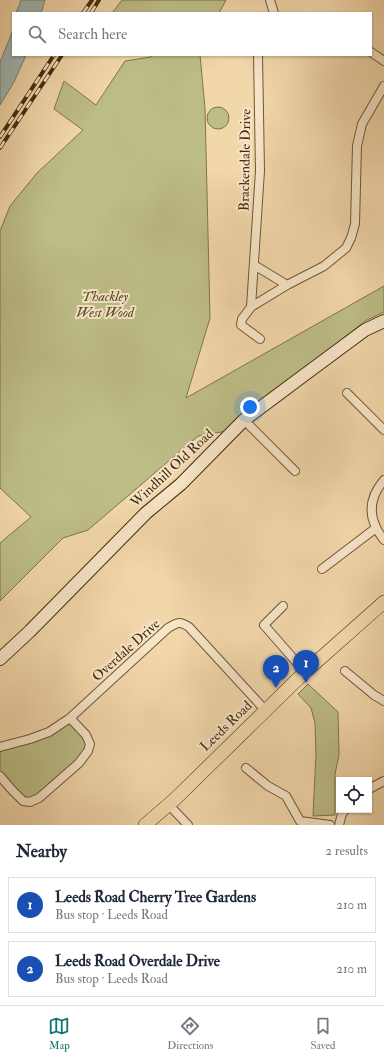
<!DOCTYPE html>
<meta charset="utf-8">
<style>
body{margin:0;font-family:"IM FELL Double Pica",serif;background:#f2f2f3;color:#1f2937}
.controls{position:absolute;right:12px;bottom:12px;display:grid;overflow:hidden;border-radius:0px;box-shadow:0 1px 3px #0004}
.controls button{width:36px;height:36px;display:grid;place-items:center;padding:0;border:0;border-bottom:1px solid #e0e1e3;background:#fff;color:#1f2937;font:20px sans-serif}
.you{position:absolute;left:250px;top:407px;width:14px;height:14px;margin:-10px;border:3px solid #fff;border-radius:50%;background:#1a73e8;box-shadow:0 0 0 6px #1a73e833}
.badge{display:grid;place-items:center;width:26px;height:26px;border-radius:50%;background:#0f766e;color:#fff;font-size:13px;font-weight:700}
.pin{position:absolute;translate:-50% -33px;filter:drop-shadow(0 1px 2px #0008)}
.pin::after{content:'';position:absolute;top:21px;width:14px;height:12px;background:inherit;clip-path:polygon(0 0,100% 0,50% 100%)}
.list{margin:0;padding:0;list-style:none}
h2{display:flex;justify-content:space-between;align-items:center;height:52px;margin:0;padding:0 16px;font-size:17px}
h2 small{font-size:13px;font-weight:400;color:#747a83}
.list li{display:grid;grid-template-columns:26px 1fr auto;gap:12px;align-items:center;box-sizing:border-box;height:56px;margin:0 8px 8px;padding:0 8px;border:1px solid #e0e1e3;border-radius:0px}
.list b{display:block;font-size:15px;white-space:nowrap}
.list p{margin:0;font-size:13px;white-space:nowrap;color:#747a83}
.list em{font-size:13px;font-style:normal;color:#747a83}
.icon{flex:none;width:22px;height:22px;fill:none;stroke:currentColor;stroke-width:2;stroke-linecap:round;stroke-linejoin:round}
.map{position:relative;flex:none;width:384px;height:825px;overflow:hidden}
.search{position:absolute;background:#fff;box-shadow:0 1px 3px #0004;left:12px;right:12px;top:12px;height:44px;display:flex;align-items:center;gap:10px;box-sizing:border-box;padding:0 14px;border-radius:0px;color:#747a83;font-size:15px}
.sheet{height:180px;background:#fff}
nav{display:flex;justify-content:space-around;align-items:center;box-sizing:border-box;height:56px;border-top:1px solid #e0e1e3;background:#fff;font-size:11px;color:#747a83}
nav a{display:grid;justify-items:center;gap:2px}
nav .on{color:#0f766e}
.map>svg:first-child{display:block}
.green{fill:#bdbd87;stroke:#80754a}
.water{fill:#a0b7b5;stroke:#7a8072}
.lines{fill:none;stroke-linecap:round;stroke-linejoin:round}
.street-casing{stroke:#6e5834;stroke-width:10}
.secondary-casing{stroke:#422d0d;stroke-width:14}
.primary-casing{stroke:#422d0d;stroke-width:14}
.street{stroke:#f7e5c8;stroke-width:8}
.secondary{stroke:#f7e5c8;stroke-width:12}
.primary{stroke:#f2d7ab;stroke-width:13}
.rail-casing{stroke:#422d0d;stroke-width:4}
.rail{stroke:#f7e5c8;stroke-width:2.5;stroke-dasharray:8;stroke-linecap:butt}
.labels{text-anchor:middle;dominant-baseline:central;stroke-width:4;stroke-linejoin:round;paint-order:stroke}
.street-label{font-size:14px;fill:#422d0d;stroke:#f7e5c8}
.park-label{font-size:14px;font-style:italic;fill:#5b4a25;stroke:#f7e5c8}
</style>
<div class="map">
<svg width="384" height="825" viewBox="0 0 384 825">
<rect width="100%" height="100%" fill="#f2d7ab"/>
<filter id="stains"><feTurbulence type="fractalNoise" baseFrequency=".005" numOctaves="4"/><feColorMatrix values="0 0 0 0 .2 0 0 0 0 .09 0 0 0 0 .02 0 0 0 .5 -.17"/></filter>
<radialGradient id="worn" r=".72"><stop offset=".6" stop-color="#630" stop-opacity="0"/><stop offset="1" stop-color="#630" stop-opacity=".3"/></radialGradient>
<path class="green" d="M122,0H226L219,13H112Z
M153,55H200L205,108L210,318L186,398L384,286V312L365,321L227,431L198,436L88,530L63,538L0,601V543L31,517L0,488V231L10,206L37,173L83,130L54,109L64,81L96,105L125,61L151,57Z
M207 118a11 11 0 1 1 22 0a11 11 0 1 1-22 0Z
M308,684L338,712L339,755L335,774V815L313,816L316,754L315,723L311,708L298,694Z
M70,718L86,735L88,751L30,802L0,776V747L30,739Z"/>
<path class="water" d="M21,0H45L41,13H16Z
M13,30V55H26L14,82L0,105V62Z"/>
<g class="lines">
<defs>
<path id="street" d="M270,0L274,13
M371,52L384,61
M254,265L287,285
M251,307L260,171L258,55
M260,339L241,325L242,319L251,307L287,285L324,266L346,248L351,238L355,224L357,146L362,124L384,86
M347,393L384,430
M244,420L295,471
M384,480C367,500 368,520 384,540
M322,569L376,528
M283,606L264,625L305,672
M345,671L374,695L384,701
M0,747L30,739L49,732L70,718L168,628C178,622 180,621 189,627L265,710
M246,768L268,786L286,796L300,821L330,825
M0,776L12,790L23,801L30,802L39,798L79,763L88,751L90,744L86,735L70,718
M369,789L384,781
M168,804L188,825
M339,825L342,814L345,810"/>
<path id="secondary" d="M0,659L30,631L146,513L181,484L244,420L307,373L365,330L384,321"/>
<path id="primary" d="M145,825L174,800L305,672L384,602"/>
</defs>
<use href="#street" class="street-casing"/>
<use href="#secondary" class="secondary-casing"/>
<use href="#primary" class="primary-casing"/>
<use href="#street" class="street"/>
<use href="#secondary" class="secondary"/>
<use href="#primary" class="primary"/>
<defs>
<path id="rail" d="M83,13L92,0
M91,13L99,0
M0,137L54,55
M0,148L62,55"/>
</defs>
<use href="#rail" class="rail-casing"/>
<use href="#rail" class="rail"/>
</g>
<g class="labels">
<g class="street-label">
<text transform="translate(245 160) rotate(-89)">Brackendale Drive</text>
<text transform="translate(172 468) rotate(-43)">Windhill Old Road</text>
<text transform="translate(126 650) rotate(-42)">Overdale Drive</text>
<text transform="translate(226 726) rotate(-44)">Leeds Road</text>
</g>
<g class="park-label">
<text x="105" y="296">Thackley<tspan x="105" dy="16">West Wood</tspan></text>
</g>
</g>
<rect width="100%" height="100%" filter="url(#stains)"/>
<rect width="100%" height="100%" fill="url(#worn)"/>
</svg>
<div class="controls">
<button><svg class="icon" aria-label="locate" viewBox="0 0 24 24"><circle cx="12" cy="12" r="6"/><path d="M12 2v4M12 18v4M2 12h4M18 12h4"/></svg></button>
</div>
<div class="you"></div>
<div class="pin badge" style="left:306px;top:683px;background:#1a4fb4">1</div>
<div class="pin badge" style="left:276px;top:688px;background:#1a4fb4">2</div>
<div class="search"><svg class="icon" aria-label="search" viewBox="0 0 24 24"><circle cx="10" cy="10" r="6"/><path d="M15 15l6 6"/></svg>Search here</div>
</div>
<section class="sheet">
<h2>Nearby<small>2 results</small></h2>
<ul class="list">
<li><span class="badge" style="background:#1a4fb4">1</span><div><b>Leeds Road Cherry Tree Gardens</b><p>Bus stop · Leeds Road</p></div><em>210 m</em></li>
<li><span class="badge" style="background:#1a4fb4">2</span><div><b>Leeds Road Overdale Drive</b><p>Bus stop · Leeds Road</p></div><em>210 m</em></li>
</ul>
</section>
<nav>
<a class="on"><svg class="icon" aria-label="map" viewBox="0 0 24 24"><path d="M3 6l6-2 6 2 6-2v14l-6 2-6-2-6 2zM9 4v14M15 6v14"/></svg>Map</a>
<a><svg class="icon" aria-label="directions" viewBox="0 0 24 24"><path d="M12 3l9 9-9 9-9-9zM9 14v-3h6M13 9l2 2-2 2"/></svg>Directions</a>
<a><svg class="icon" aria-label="saved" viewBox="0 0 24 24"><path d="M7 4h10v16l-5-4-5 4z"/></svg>Saved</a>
</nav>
